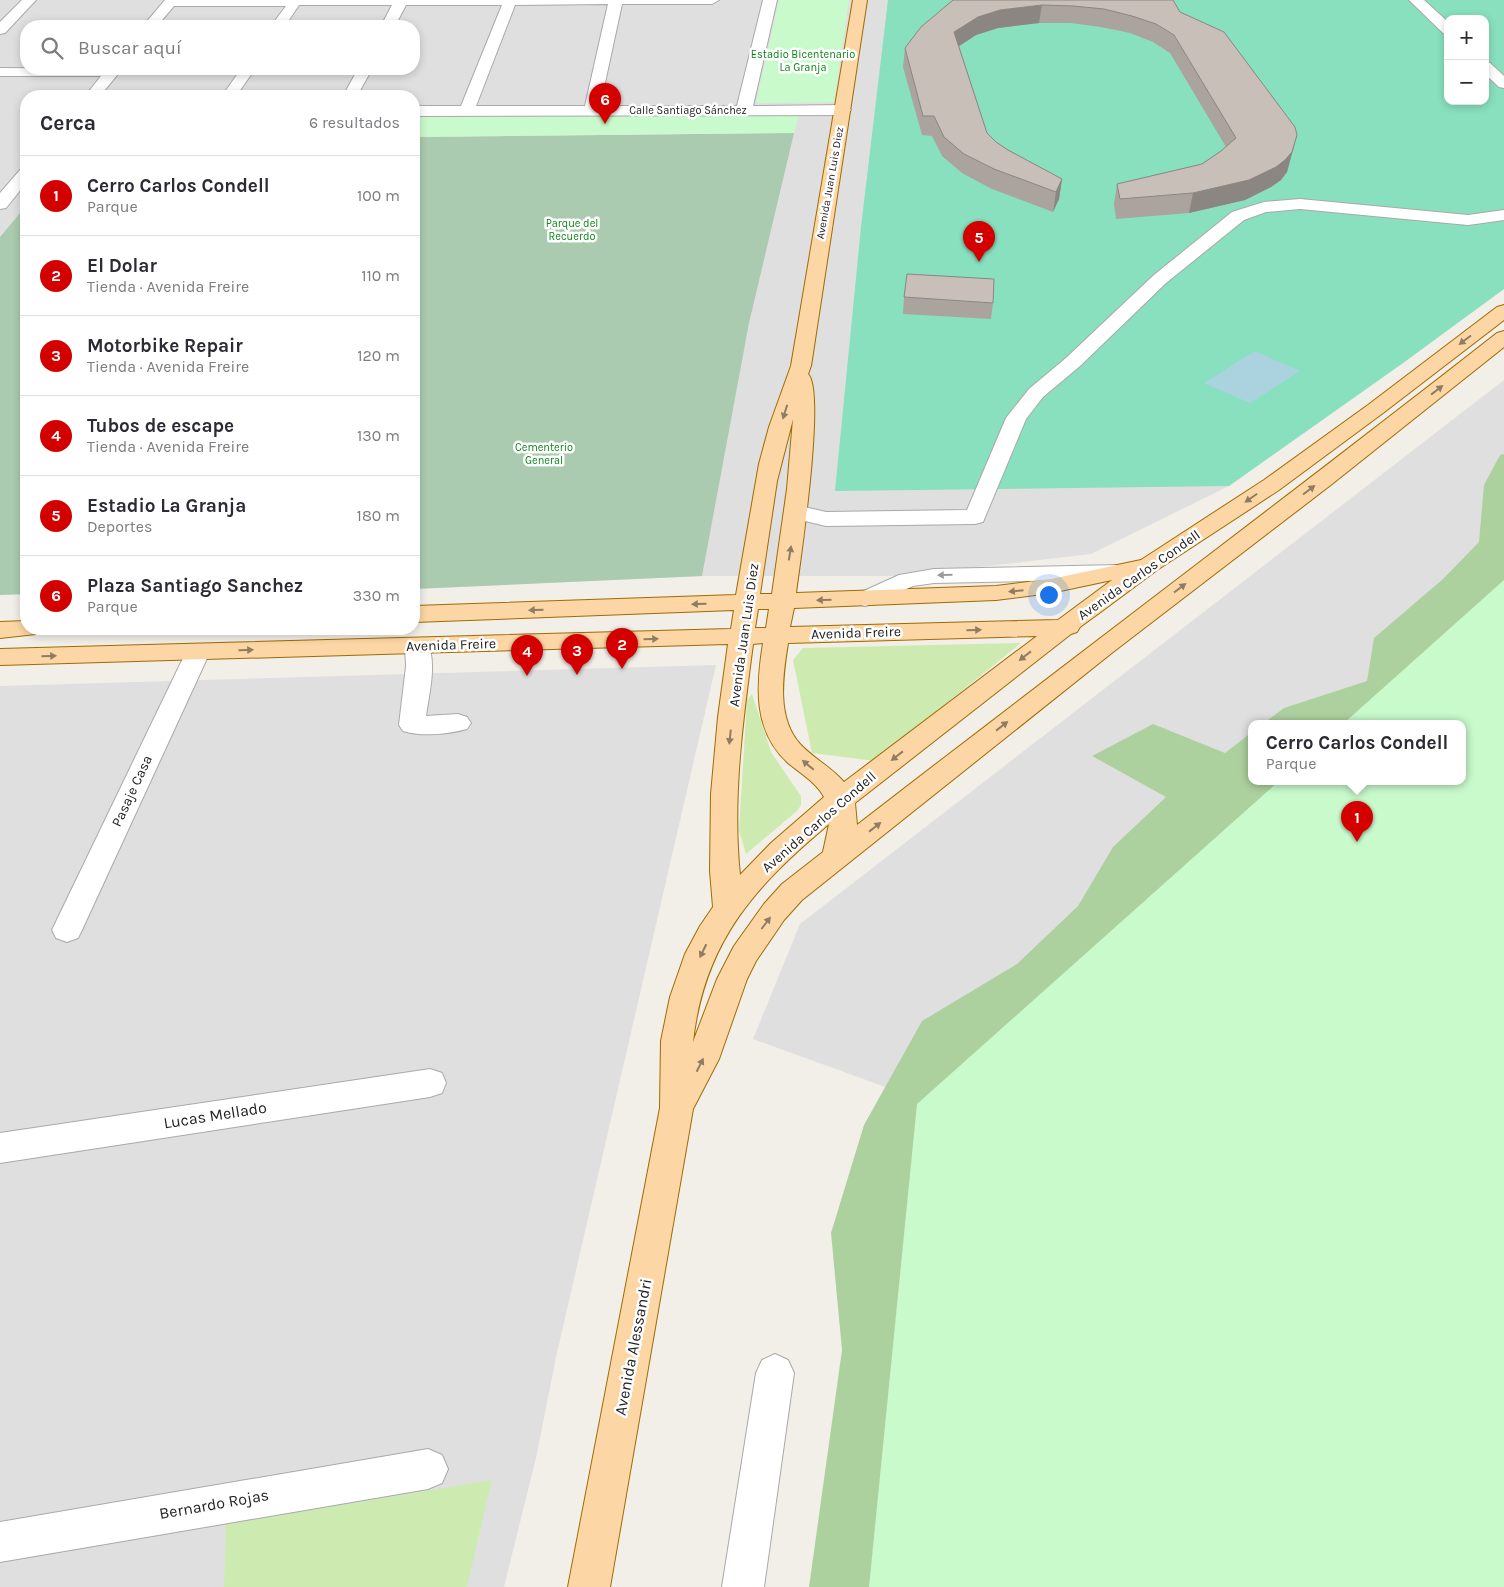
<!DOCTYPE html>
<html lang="es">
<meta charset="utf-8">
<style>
body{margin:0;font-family:Karla,sans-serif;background:#f2f2f3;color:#2b2b33}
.controls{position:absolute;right:15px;top:15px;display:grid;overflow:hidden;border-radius:10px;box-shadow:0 2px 8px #0003}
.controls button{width:45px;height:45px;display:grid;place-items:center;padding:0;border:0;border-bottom:1px solid #e1e1e2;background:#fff;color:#2b2b33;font:25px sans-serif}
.you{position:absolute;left:1048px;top:594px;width:18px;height:18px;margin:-12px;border:4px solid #fff;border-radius:50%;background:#1a73e8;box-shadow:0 0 0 8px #1a73e833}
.badge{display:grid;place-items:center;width:32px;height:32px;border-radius:50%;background:#d40000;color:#fff;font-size:16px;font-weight:700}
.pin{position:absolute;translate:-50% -41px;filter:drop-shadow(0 1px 2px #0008)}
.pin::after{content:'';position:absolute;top:26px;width:18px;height:15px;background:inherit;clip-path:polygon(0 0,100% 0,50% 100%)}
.popup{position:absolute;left:1248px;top:720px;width:218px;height:65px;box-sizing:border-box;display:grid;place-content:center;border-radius:10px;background:#fff;filter:drop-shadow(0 1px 4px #0005);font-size:16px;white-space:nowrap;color:#7c7c81}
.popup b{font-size:19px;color:#2b2b33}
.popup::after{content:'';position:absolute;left:50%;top:100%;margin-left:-10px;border:10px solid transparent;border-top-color:#fff}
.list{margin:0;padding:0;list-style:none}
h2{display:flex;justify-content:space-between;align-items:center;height:65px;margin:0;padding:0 20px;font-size:21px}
h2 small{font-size:16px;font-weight:400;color:#7c7c81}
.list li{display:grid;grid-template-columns:32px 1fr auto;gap:15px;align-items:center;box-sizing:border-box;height:80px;padding:0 20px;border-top:1px solid #e1e1e2}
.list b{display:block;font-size:19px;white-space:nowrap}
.list p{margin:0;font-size:16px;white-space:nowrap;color:#7c7c81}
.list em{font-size:16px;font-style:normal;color:#7c7c81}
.icon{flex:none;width:28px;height:28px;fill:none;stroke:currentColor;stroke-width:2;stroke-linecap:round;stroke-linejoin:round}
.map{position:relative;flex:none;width:1504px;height:1587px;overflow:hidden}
.search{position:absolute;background:#fff;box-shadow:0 2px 8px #0003;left:20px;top:20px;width:400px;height:55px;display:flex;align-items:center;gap:12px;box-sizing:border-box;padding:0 18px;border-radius:20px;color:#7c7c81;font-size:19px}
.panel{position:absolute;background:#fff;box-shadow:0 2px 8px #0003;left:20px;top:90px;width:400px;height:545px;border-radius:20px}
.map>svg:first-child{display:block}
.residential{fill:#e0dfdf;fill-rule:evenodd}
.grass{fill:#cdebb0}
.forest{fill:#add19e}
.cemetery{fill:#aacbaf}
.park{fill:#c8facc}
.pitch{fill:#88e0be;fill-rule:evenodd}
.water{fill:#aad3df}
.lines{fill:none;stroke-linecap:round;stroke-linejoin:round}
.minor-casing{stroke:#a9a9a9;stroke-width:2}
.major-casing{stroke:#a06b00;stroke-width:2}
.minor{fill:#fff;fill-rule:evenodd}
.major{fill:#fcd6a4;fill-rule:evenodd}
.wall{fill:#aba49e}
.shaded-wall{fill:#8b8681}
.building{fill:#c7bfb8;stroke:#8b8681}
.oneway{fill:#8f7c63}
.oneway2{fill:#9c9c9c}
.labels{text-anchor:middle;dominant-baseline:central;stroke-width:5;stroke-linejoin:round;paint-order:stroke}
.far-park-label{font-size:11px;fill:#0c8416;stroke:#fff}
.far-street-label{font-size:11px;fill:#222;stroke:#fff}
.street-label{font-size:14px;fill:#222;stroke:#fff}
.near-street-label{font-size:16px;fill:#222;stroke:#fff}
</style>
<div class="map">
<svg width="1504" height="1587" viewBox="0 0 1504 1587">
<rect width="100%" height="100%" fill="#f2efe9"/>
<path class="residential" d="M0,0H1504V289L1403,363L1229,486L1091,554L901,576H702L414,589V96H26V594L0,595ZM1448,19H1485V101H1448ZM26,26H414V69H26Z
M1504,380V581L1345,723H1252V781L924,1101L753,1039L800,924Z
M716,665L556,1357L536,1458L504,1587H0V686Z"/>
<path class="grass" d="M1021,643L875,761L812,753L793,660L803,648Z
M752,694L771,752L801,796V805L797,811L746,854L739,830L747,700Z
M492,1480L467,1587H224L226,1524Z"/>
<path class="forest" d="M1504,454V973L1255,1587H809L842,1350L831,1233L864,1125L922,1021L1017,964L1078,906L1113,847L1166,797L1092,756L1153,724L1225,753L1252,732V781H1462V723H1264L1284,708L1367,681L1374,638L1443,579L1479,542L1484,485L1500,455Z"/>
<path class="cemetery" d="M794,133L749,323L702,576L414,589V137Z
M26,206V594L0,595V237Z"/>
<path class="park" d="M779,0H849L834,102L756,103Z
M799,114L794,133L414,137V116Z
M1504,580V1587H869L917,1104L1279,781H1462V723H1344Z"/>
<path class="pitch" d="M888,0H1504V289L1403,363L1229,486L835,491L861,227ZM1448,19H1485V101H1448Z"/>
<path class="water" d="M1255,351L1300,371L1250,403L1204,383Z"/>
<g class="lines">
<defs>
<path id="minor" d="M22,0H36L5,33L0,34V22Z
M165,0H719L712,4H622L600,106H737L763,0H777L753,106L843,105L848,107L851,110L848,113L843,115L414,116V106H461L502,5H406L395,26H381L392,5H299L285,26H271L286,6H174L157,26H143ZM608,4L585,106H476L515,5Z
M1409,0H1424L1448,22V34L1443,33Z
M1485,62L1490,63L1504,76V88L1499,87L1485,74Z
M0,68L122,69L100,96H85L101,76H0Z
M241,69H255L236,96H222Z
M358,69H372L357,96H343Z
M26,168V183L6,208L0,209V193L20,170Z
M1300,199L1468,215L1504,210V220L1468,225L1300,209L1266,212L1244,220L1166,283L1080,366L1043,397L1026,419L983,522L975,524L826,526L788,517L785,512L788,507L796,505L826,512L967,510L1006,418L1029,389L1066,358L1154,275L1232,212L1264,202Z
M1117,565L1125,567L1129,572L1125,577L1117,579L934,583L913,586L873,604L865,606L857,604L853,599L857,594L899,575L934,569Z
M417,638L426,640C438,660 429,694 426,716L458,714L467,717L471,723L467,729C449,734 421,737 403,731L399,725L406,666L405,646L408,640Z
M198,644L207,646L210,652L82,930L78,938L67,942L56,938L52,930L186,652L189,646Z
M430,1069L442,1073L446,1083L442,1093L430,1097L0,1163V1133Z
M775,1354L788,1360L794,1373L764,1587H722L756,1373L762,1360Z
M428,1449L442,1455L448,1469L442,1483L428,1489L0,1562V1522Z"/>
<path id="major" d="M853,0H867L811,366L808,374C826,391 800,562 796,593L996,586L1051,579L1141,560L1264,480L1368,405L1497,307L1504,305V320L1383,413L1279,490L1157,570L1102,611L1080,627L1077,632L1071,634L855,803L857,825C1070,660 1285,499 1497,333L1504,331V347L1332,484L1113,652L802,900L784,920L756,961L747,979L719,1059L693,1109L610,1587H568L660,1108L661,1041L670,997L685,954L700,926L713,907L710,871L711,794L718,717L728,644L0,665V649L731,629L734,610L414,622V606L736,595L759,464L769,427L791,366ZM793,419L787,489L772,594H760L777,481ZM1112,580L1058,620L790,627L794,608L996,600L1051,593ZM758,609H769L766,628H755ZM1037,636L844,782C831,767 813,758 800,744C776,717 783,675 788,643ZM763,643C756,687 753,731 788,763C800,773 817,783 824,797L771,843L740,875C732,798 743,720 753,644ZM829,824L823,852L782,884L764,904L734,946L717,979L693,1042C704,942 755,886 829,824Z
M26,621V629H39L36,634L0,638V622Z"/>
</defs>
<use href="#minor" class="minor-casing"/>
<use href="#major" class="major-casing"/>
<use href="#minor" class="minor"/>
<use href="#major" class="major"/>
</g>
<path class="wall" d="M953,0H1173L1180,12L1297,135L1287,172L1281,180L1271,187L1245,200L1189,213L1116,219L1114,204L1117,184L1202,164L1221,151L1226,147L1170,53L1153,42L1130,33L1101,27L1070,23H1039L998,28L976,35L959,46L987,133L996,142L1008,150L1062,179L1059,199L1053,212L992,189L962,173L942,156L932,136L922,135L903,67L905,48Z
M904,297L993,303L991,319L903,314Z"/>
<path class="shaded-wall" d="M1042,5L1039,23L998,28L976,35L953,50L954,32L978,17L1000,10Z
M1297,135L1287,172L1281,180L1271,187L1245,200L1189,213L1193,193Z
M1062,179L1059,199L1053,212L1056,192Z"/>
<path class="building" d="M953,0H1173L1180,12L1224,32L1295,127L1297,135L1292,152L1285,160L1276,167L1249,180L1193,193L1120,199L1117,184L1202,164L1221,151L1236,138L1174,35L1156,24L1132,16L1104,9L1073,6L1042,5L1000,10L978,17L954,32L987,133L996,142L1008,150L1062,179L1056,192L994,169L964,154L944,137L934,116H923L905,48L921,27Z
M907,274L994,279L993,303L904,297Z"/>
<defs><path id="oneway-solid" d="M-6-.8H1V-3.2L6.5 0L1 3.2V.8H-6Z" transform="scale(1.25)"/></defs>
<g class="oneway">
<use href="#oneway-solid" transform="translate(1465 340) rotate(143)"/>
<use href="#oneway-solid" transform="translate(1437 390) rotate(-38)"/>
<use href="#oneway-solid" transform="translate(785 412) rotate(107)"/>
<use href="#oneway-solid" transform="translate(1309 490) rotate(-37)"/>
<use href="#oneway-solid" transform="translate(1251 498) rotate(145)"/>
<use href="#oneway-solid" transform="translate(790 553) rotate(-81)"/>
<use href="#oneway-solid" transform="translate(1180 588) rotate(-37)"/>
<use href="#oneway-solid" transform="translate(1016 591) rotate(174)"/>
<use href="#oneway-solid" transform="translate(824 600) rotate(178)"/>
<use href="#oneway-solid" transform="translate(699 604) rotate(178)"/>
<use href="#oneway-solid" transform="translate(536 610) rotate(178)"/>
<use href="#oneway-solid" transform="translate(974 630) rotate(-2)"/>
<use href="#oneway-solid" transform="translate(651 639) rotate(-2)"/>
<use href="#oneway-solid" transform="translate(246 650) rotate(-2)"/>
<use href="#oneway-solid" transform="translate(49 656) rotate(-2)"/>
<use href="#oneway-solid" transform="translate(1025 656) rotate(142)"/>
<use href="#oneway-solid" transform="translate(1002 726) rotate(-38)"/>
<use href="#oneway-solid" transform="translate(730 737) rotate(96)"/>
<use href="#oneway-solid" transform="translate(897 756) rotate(142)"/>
<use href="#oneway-solid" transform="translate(808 765) rotate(-140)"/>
<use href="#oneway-solid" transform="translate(875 827) rotate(-38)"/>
<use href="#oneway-solid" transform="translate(766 923) rotate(-53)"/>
<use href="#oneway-solid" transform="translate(703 951) rotate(116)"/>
<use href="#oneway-solid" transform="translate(700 1065) rotate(-63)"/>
</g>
<use class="oneway2" href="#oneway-solid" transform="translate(945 575) rotate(178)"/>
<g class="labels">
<g class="far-park-label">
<text x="803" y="54">Estadio Bicentenario<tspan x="803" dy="13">La Granja</tspan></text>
<text x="572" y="223">Parque del<tspan x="572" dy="13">Recuerdo</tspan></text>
<text x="544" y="447">Cementerio<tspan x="544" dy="13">General</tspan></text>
</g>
<g class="far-street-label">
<text x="688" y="110">Calle Santiago Sánchez</text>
<text transform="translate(830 183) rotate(-80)">Avenida Juan Luis Diez</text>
</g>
<g class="street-label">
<text transform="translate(1139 575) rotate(-35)">Avenida Carlos Condell</text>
<text transform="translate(856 633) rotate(-2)">Avenida Freire</text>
<text transform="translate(744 635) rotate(-82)">Avenida Juan Luis Diez</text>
<text transform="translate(451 645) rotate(-2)">Avenida Freire</text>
<text transform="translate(132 791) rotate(-65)">Pasaje Casa</text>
<text transform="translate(819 822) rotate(-41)">Avenida Carlos Condell</text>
</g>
<g class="near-street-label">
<text transform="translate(215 1115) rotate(-9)">Lucas Mellado</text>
<text transform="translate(633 1347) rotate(-79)">Avenida Alessandri</text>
<text transform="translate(214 1504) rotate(-10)">Bernardo Rojas</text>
</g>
</g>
</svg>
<div class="controls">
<button>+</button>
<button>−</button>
</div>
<div class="you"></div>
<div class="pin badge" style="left:1357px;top:842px">1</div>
<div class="popup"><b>Cerro Carlos Condell</b>Parque</div>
<div class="pin badge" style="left:622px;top:669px">2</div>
<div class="pin badge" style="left:577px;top:675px">3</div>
<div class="pin badge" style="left:527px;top:676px">4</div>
<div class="pin badge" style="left:979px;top:262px">5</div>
<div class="pin badge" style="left:605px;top:124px">6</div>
<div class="search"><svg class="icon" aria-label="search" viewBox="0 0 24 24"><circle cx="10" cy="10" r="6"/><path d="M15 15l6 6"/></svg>Buscar aquí</div>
<section class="panel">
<h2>Cerca<small>6 resultados</small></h2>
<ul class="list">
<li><span class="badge">1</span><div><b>Cerro Carlos Condell</b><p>Parque</p></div><em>100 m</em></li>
<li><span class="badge">2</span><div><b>El Dolar</b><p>Tienda · Avenida Freire</p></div><em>110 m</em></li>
<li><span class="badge">3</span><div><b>Motorbike Repair</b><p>Tienda · Avenida Freire</p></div><em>120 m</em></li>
<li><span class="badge">4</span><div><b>Tubos de escape</b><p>Tienda · Avenida Freire</p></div><em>130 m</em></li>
<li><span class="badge">5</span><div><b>Estadio La Granja</b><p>Deportes</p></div><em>180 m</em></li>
<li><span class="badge">6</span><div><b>Plaza Santiago Sanchez</b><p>Parque</p></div><em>330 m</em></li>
</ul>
</section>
</div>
